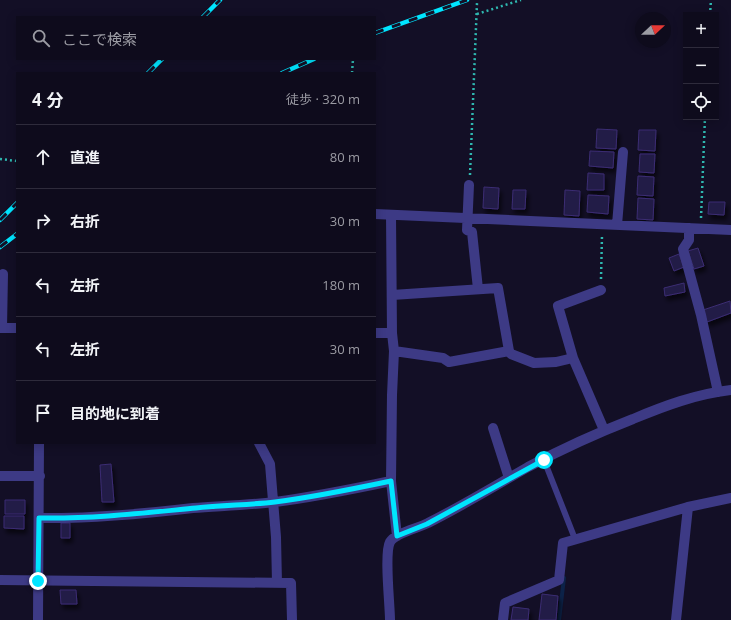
<!DOCTYPE html>
<html lang="ja">
<meta charset="utf-8">
<style>
body{margin:0;font-family:"Open Sans","Noto Sans JP",sans-serif;background:#1c1929;color:#f1f3f6}
.controls{position:absolute;right:12px;top:12px;display:grid;overflow:hidden;border-radius:0px;box-shadow:0 2px 10px #0003}
.controls button{width:36px;height:36px;display:grid;place-items:center;padding:0;border:0;border-bottom:1px solid #2e2b3b;background:#0e0b1c;color:#f1f3f6;font:20px sans-serif}
.compass{position:absolute;left:635px;top:12px;width:36px;height:36px;border-radius:50%;background:#0e0b1c;box-shadow:0 2px 10px #0003;rotate:68deg}
.stop{position:absolute;width:12px;height:12px;margin:-9px;border:3px solid #00e5ff;border-radius:50%;background:#fff}
.stop.end{background:#00e5ff;border-color:#fff;box-shadow:0 1px 4px #0008}
.list{margin:0;padding:0;list-style:none}
h2{display:flex;justify-content:space-between;align-items:center;height:52px;margin:0;padding:0 16px;font-size:17px}
h2 small{font-size:13px;font-weight:400;color:#9b9ba3}
.list li{display:grid;grid-template-columns:26px 1fr auto;gap:12px;align-items:center;box-sizing:border-box;height:64px;padding:0 16px;border-top:1px solid #2e2b3b}
.list b{display:block;font-size:15px;white-space:nowrap}
.list em{font-size:13px;font-style:normal;color:#9b9ba3}
.icon{flex:none;width:22px;height:22px;fill:none;stroke:currentColor;stroke-width:2;stroke-linecap:round;stroke-linejoin:round}
.map{position:relative;flex:none;width:731px;height:620px;overflow:hidden}
.search{position:absolute;background:#0e0b1c;box-shadow:0 2px 10px #0003;left:16px;top:16px;width:360px;height:44px;display:flex;align-items:center;gap:10px;box-sizing:border-box;padding:0 14px;border-radius:0px;color:#9b9ba3;font-size:15px}
.panel{position:absolute;background:#0e0b1c;box-shadow:0 2px 10px #0003;left:16px;top:72px;width:360px;height:372px;border-radius:0px}
.map>svg:first-child{display:block}
.lines{fill:none;stroke-linecap:round;stroke-linejoin:round}
.stream{stroke:#0c2248;stroke-width:4}
.building{fill:#241b47;stroke:#3b2d73;filter:url(#shadow)}
.path{stroke:#2fb8b0;stroke-width:2.5;stroke-dasharray:2 3;stroke-linecap:butt}
.service{stroke:#3d3a85;stroke-width:6}
.minor{stroke:#3d3a85;stroke-width:10}
.rail-casing{stroke:#00e5ff;stroke-width:4.5}
.rail{stroke:#130f26;stroke-width:3;stroke-dasharray:9;stroke-linecap:butt}
.route{stroke:#00e5ff;stroke-width:5}
</style>
<div class="map">
<svg width="731" height="620" viewBox="0 0 731 620">
<defs>
<filter id="shadow"><feDropShadow dx="2.5" dy="4.5" stdDeviation="2" flood-color="#0009"/></filter>
</defs>
<rect width="100%" height="100%" fill="#130f26"/>
<g class="lines">
<path class="stream" d="M559,620L564,578"/>
</g>
<path class="building" d="M597,129L617,130L616,149L596,148Z
M639,130H656L655,151L638,150Z
M590,151L614,152L613,168L589,166Z
M640,154H655L654,173L639,172Z
M588,173L604,174V190H587Z
M638,176L654,177L653,196L637,195Z
M484,187L499,188L498,209L483,208Z
M513,190H526L525,209H512Z
M565,190L580,191L579,216L564,215Z
M588,195L609,196L608,214L587,212Z
M638,198L654,199L653,220L637,219Z
M709,202H725L724,215L708,214Z
M698,248L704,266L694,269L688,251Z
M679,254L684,267L674,271L669,258Z
M684,283L685,292L665,296L664,288Z
M730,301L731,313L707,322L703,310Z
M111,464L114,502H102L100,465Z
M5,500H25V514H5Z
M4,516H24V529L4,528Z
M61,523H70V538H61Z
M60,590H76L77,604H61Z
M542,594L558,596L556,620H539Z
M513,607L529,609L528,620H511Z"/>
<g class="lines">
<path class="path" d="M477,14L521,0
M710,15L711,0
M352,73L353,59
M0,159L17,161
M470,175L477,3
M701,218L705,117
M601,279L602,235"/>
<path class="service" d="M544,460L575,539"/>
<path class="minor" d="M469,185L467,230L472,232L478,289
M375,214L731,230
M391,215L392,333L394,351L392,395L391,481L397,536
M617,225L623,152
M689,228V240L683,249L701,315L718,392
M392,295L498,288L509,351L449,362L443,358L394,351
M0,328H17
M2,328L3,274
M375,333H392
M509,351L511,354L534,363L556,362L573,358L604,430
M573,358L558,306L601,290
M493,428L509,478
M259,443L270,464L276,537L277,583
M0,476H40
M39,518C91,519 142,514 193,508C220,506 248,505 275,502C314,497 353,489 391,481
M0,580L291,583L292,620
M38,620L39,443
M390,620C390,605 384,553 390,542C395,533 419,528 428,523C462,506 495,486 528,467C562,449 597,433 633,419C664,406 696,394 731,390
M503,620L505,603L559,580L563,543L688,507
M676,620L688,507L731,498"/>
<defs>
<path id="rail" d="M203,17L220,0
M375,33L467,0
M148,73L162,59
M282,73L314,59
M0,220L17,203
M0,247L17,234"/>
</defs>
<use href="#rail" class="rail-casing"/>
<use href="#rail" class="rail"/>
</g>
<g class="lines">
<path class="route" d="M38,581L39,518C92,519 144,513 196,508C222,505 249,505 275,502C314,497 353,489 391,481L397,536L427,524L544,460"/>
</g>
</svg>
<div class="controls">
<button>+</button>
<button>−</button>
<button><svg class="icon" aria-label="locate" viewBox="0 0 24 24"><circle cx="12" cy="12" r="6"/><path d="M12 2v4M12 18v4M2 12h4M18 12h4"/></svg></button>
</div>
<svg class="compass" viewBox="-18 -18 36 36"><path d="M0-13l5 13h-10z" fill="#e53935"/><path d="M0 13l5-13h-10z" fill="#9b9ba3"/></svg>
<div class="stop" style="left:544px;top:460px"></div>
<div class="stop end" style="left:38px;top:581px"></div>
<div class="search"><svg class="icon" aria-label="search" viewBox="0 0 24 24"><circle cx="10" cy="10" r="6"/><path d="M15 15l6 6"/></svg>ここで検索</div>
<section class="panel">
<h2>4 分<small>徒歩 · 320 m</small></h2>
<ul class="list">
<li><svg class="icon" aria-label="ahead" viewBox="0 0 24 24"><path d="M12 20V5M6 11l6-6 6 6"/></svg><div><b>直進</b></div><em>80 m</em></li>
<li><svg class="icon" aria-label="right" viewBox="0 0 24 24"><path d="M7 20v-9h11M14 6l5 5-5 5"/></svg><div><b>右折</b></div><em>30 m</em></li>
<li><svg class="icon" aria-label="left" viewBox="0 0 24 24"><path d="M17 20v-9H6M10 6l-5 5 5 5"/></svg><div><b>左折</b></div><em>180 m</em></li>
<li><svg class="icon" aria-label="left" viewBox="0 0 24 24"><path d="M17 20v-9H6M10 6l-5 5 5 5"/></svg><div><b>左折</b></div><em>30 m</em></li>
<li><svg class="icon" aria-label="arrive" viewBox="0 0 24 24"><path d="M6 21V4h12l-3 4 3 4H6"/></svg><div><b>目的地に到着</b></div></li>
</ul>
</section>
</div>
